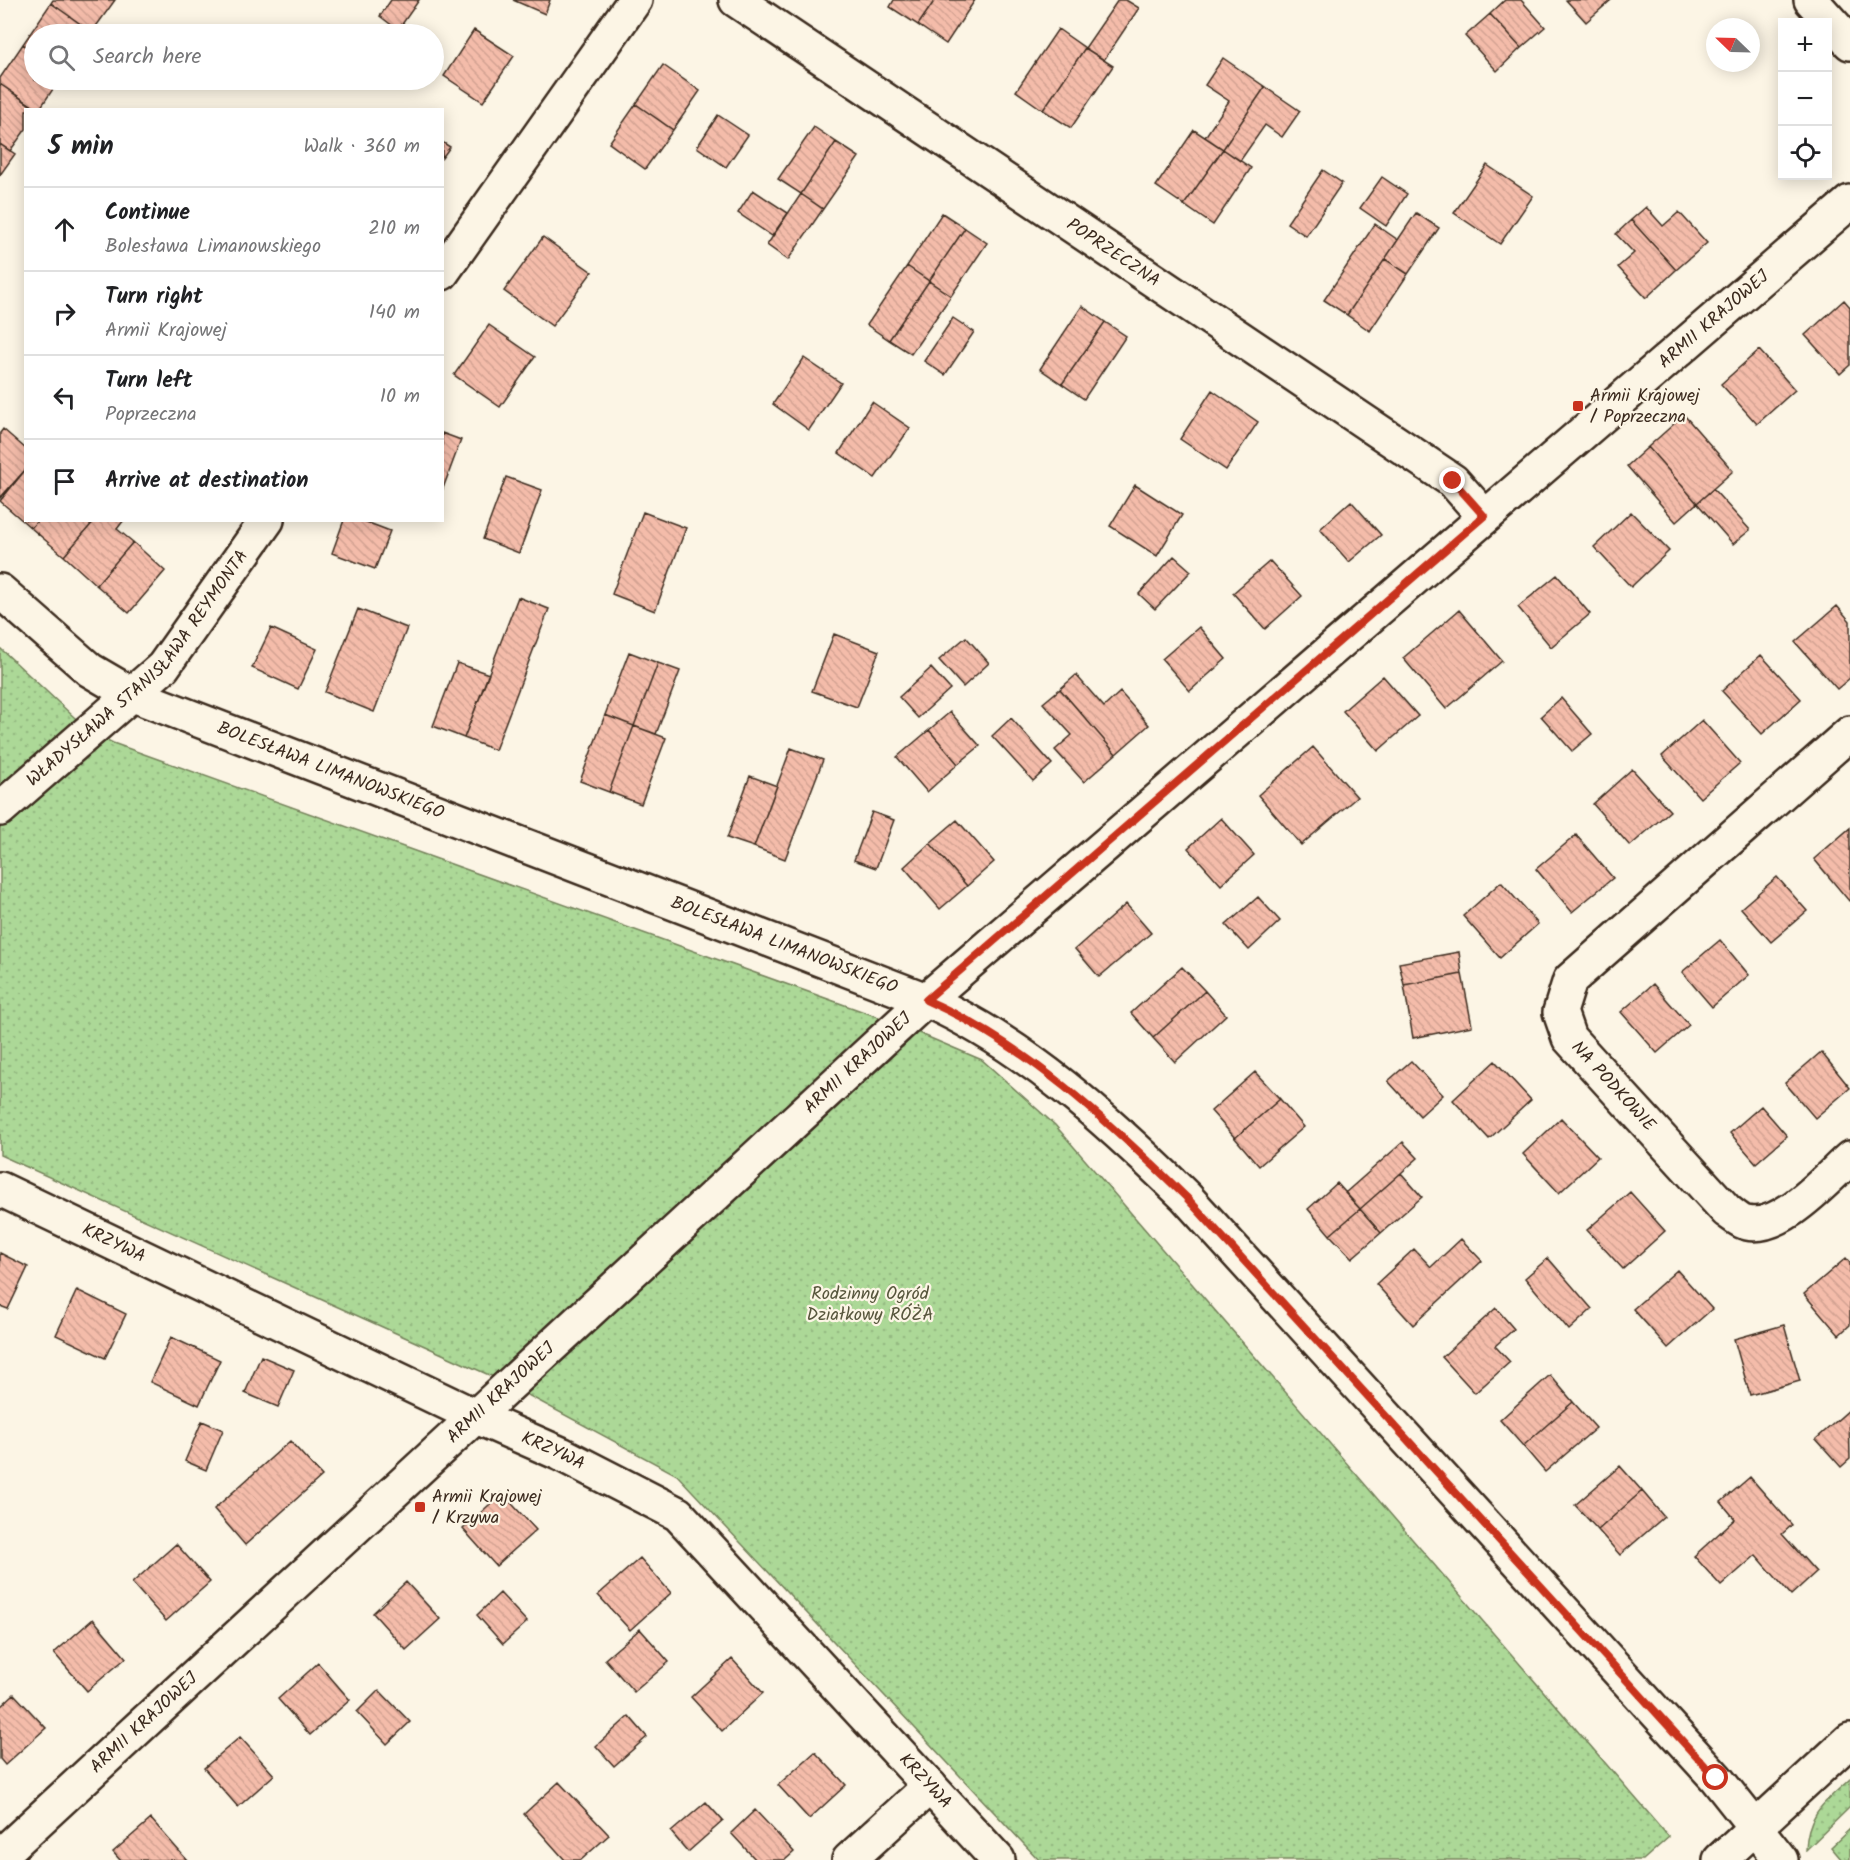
<!DOCTYPE html>
<meta charset="utf-8">
<style>
body{margin:0;font-family:Kalam,sans-serif;background:#f6f6f6;color:#202124}
.controls{position:absolute;right:18px;top:18px;display:grid;overflow:hidden;border-radius:0px;box-shadow:0 3px 15px #0003}
.controls button{width:54px;height:54px;display:grid;place-items:center;padding:0;border:0;border-bottom:2px solid #e0e0e0;background:#fff;color:#202124;font:30px sans-serif}
.compass{position:absolute;left:1706px;top:18px;width:54px;height:54px;border-radius:50%;background:#fff;box-shadow:0 3px 15px #0003;rotate:293deg}
.stop{position:absolute;width:18px;height:18px;margin:-14px;border:4px solid #c8321e;border-radius:50%;background:#fff}
.stop.end{background:#c8321e;border-color:#fff;box-shadow:0 2px 6px #0008}
.list{margin:0;padding:0;list-style:none}
h2{display:flex;justify-content:space-between;align-items:center;height:78px;margin:0;padding:0 24px;font-size:26px}
h2 small{font-size:20px;font-weight:400;color:#757577}
.list li{display:grid;grid-template-columns:39px 1fr auto;gap:18px;align-items:center;box-sizing:border-box;height:84px;padding:0 24px;border-top:2px solid #e0e0e0}
.list b{display:block;font-size:22px;white-space:nowrap}
.list p{margin:0;font-size:20px;white-space:nowrap;color:#757577}
.list em{font-size:20px;font-style:normal;color:#757577}
.icon{flex:none;width:33px;height:33px;fill:none;stroke:currentColor;stroke-width:2;stroke-linecap:round;stroke-linejoin:round}
.map{position:relative;flex:none;width:1850px;height:1860px;overflow:hidden}
.search{position:absolute;background:#fff;box-shadow:0 3px 15px #0003;left:24px;top:24px;width:420px;height:66px;display:flex;align-items:center;gap:15px;box-sizing:border-box;padding:0 21px;border-radius:33px;color:#757577;font-size:22px}
.panel{position:absolute;background:#fff;box-shadow:0 3px 15px #0003;left:24px;top:108px;width:420px;height:414px;border-radius:0px}
.map>svg:first-child{display:block}
.grass{fill:url(#grass-dots);stroke:#74815a;stroke-width:1.5}
.building{fill:url(#building-back-hatch);stroke:#3b2a1e;stroke-width:1.5}
.lines{fill:none;stroke-linecap:round;stroke-linejoin:round}
.street-casing{stroke:#3b2a1e;stroke-width:38}
.secondary-casing{stroke:#3b2a1e;stroke-width:38}
.street{stroke:#fcf5e5;stroke-width:33}
.secondary{stroke:#fcf5e5;stroke-width:33}
.route{stroke:#c8321e;stroke-width:8}
.poi-dot{fill:#c8321e;stroke:#fcf5e5;stroke-width:2}
.labels{text-anchor:middle;dominant-baseline:central;stroke-width:4.5;stroke-linejoin:round;paint-order:stroke}
.street-label{font-size:18px;fill:#3b2a1e;stroke:#fcf5e5}
.poi-label{font-size:18px;fill:#3b2a1e;stroke:#fcf5e5;text-anchor:start}
.park-label{font-size:18px;fill:#57563c;stroke:#fcf5e5}
</style>
<div class="map">
<svg width="1850" height="1860" viewBox="0 0 1850 1860">
<defs>
<pattern id="grass-dots" width="8" height="8" patternUnits="userSpaceOnUse" patternTransform="scale(1.5)"><rect width="8" height="8" fill="#acd897"/><path d="M2 2h.1M6 6h.1" fill="none" stroke="#95ba82" stroke-width="1.8" stroke-linecap="round"/></pattern>
<pattern id="building-back-hatch" width="6" height="6" patternUnits="userSpaceOnUse" patternTransform="scale(1.5)"><rect width="6" height="6" fill="#f4bcaa"/><path d="M-1 5l2 2M0 0l6 6M5-1l2 2" fill="none" stroke="#d2a292"/></pattern>
</defs>
<rect width="100%" height="100%" fill="#fcf5e5"/>
<filter id="ink" filterUnits="userSpaceOnUse"><feTurbulence type="fractalNoise" baseFrequency=".0167" numOctaves="2"/><feDisplacementMap in="SourceGraphic" scale="12" xChannelSelector="R" yChannelSelector="G"/><feConvolveMatrix kernelMatrix="1 2 1 2 8 2 1 2 1" color-interpolation-filters="sRGB"/></filter>
<g filter="url(#ink)">
<path class="grass" d="M0,648L89,731L113,743L895,1023L982,1060L1055,1125L1669,1837L1643,1860H1039L677,1475L498,1379L0,1155Z
M1850,1779V1807L1806,1850C1807,1813 1825,1802 1850,1779Z
M1850,1829V1860H1842L1831,1847Z"/>
<path class="building" d="M53,0H115L92,32L51,3Z
M391,0H419L398,30L380,16Z
M513,0H550L545,14Z
M894,0H935L918,25L890,7Z
M935,0H975L946,44L918,25Z
M1118,0H1126L1139,8L1104,60L1085,48Z
M1505,0H1521L1545,27L1521,48L1490,14Z
M1566,0H1611L1586,22Z
M51,3L92,32L34,34V52L23,44Z
M1490,14L1521,48L1497,71L1465,36Z
M1058,29L1085,48L1043,110L1016,91Z
M474,30L514,56L483,102L444,76Z
M23,44L34,52V80H59L39,110L0,84V78Z
M1085,48L1113,66L1071,128L1043,110Z
M1223,58L1265,87L1223,149L1205,137L1229,101L1205,85Z
M663,65L700,91L673,130L636,104Z
M0,84L37,110H26V129L10,151L0,144Z
M1265,87L1300,111L1282,137L1265,125L1240,161L1223,149Z
M636,104L673,130L645,169L609,143Z
M718,115L748,135L726,167L697,147Z
M814,127L836,142L801,194L778,179Z
M1194,130L1223,149L1184,205L1156,186Z
M442,142L450,147L442,158Z
M836,142L859,157L823,209L801,194Z
M0,144L15,154L0,175Z
M1223,149L1251,168L1213,225L1184,205Z
M1487,165L1533,196L1500,244L1454,213Z
M1323,170L1342,183L1306,236L1287,223Z
M1382,177L1407,194L1386,226L1360,208Z
M753,190L788,213L772,236L738,213Z
M801,194L823,209L788,260L767,245Z
M1646,207L1663,226L1679,212L1707,243L1676,270L1631,220Z
M942,213L965,228L929,281L907,266Z
M1416,213L1439,228L1408,274L1385,259Z
M1631,220L1676,270L1646,298L1618,267L1634,253L1616,234Z
M1375,224L1398,240L1347,315L1324,300Z
M965,228L987,243L951,296L929,281Z
M543,237L592,272L552,326L504,291Z
M1385,259L1408,274L1370,331L1347,315Z
M907,266L929,281L889,340L867,325Z
M929,281L951,296L911,354L889,340Z
M1844,300L1850,307V365L1840,374L1805,335Z
M1082,306L1105,322L1062,384L1040,369Z
M953,318L974,332L945,375L924,361Z
M1105,322L1126,336L1084,399L1062,384Z
M489,325L535,357L500,407L454,375Z
M1759,350L1795,390L1757,424L1721,384Z
M804,358L841,383L809,430L773,404Z
M1212,390L1258,422L1226,470L1180,439Z
M872,402L910,428L875,478L839,453Z
M1684,415L1733,471L1697,503L1648,447Z
M3,429L26,449V469L0,498V433Z
M442,433L461,440L442,491Z
M1648,447L1697,503L1676,522L1627,466Z
M26,469V520H38L31,528L0,501Z
M506,477L542,490L519,553L483,539Z
M1135,485L1182,515L1157,556L1110,526Z
M1713,489L1750,530L1733,544L1697,503Z
M1351,501L1381,535L1349,562L1320,529Z
M643,512L686,528L655,611L612,594Z
M1631,512L1669,551L1631,587L1594,547Z
M38,520H95L64,556L31,528Z
M95,520H124L117,529L133,542L96,585L64,556Z
M344,520H361L390,531L375,569L332,553Z
M133,542L165,571L129,613L96,585Z
M1174,556L1191,571L1155,609L1139,594Z
M1270,561L1302,596L1265,629L1233,593Z
M1557,575L1590,614L1551,647L1518,607Z
M518,597L549,609L495,750L464,738Z
M1837,606L1850,621V678L1837,689L1795,642Z
M358,609L407,628L374,712L325,692Z
M1459,610L1502,661L1446,709L1403,658Z
M1199,627L1226,659L1190,691L1162,659Z
M271,628L317,649L298,689L252,668Z
M834,634L879,651L857,707L812,691Z
M966,637L989,663L963,687L939,660Z
M629,652L658,663L634,726L605,715Z
M1761,655L1801,699L1762,734L1722,691Z
M457,663L489,674L464,738L433,726Z
M658,663L680,671L656,734L634,726Z
M931,668L950,689L918,718L899,697Z
M1076,675L1104,707L1120,692L1149,725L1116,754L1060,689Z
M1383,676L1418,716L1378,751L1343,711Z
M1060,689L1116,754L1084,782L1055,750L1072,735L1043,703Z
M1561,698L1592,734L1572,751L1541,716Z
M950,712L980,746L958,764L929,730Z
M605,715L634,726L609,792L580,781Z
M1011,718L1052,764L1033,781L992,736Z
M1702,720L1740,763L1700,798L1662,756Z
M634,726L666,738L641,804L609,792Z
M929,730L958,764L927,792L897,757Z
M1313,747L1357,797L1301,845L1258,795Z
M791,748L823,760L785,859L754,847Z
M1632,769L1670,811L1630,846L1593,804Z
M750,776L777,786L754,847L727,838Z
M872,812L894,820L876,868L854,860Z
M1221,818L1254,855L1221,885L1188,848Z
M957,820L994,862L967,886L930,843Z
M1850,828V900L1849,901L1814,859Z
M1576,835L1613,878L1572,912L1536,869Z
M930,843L967,886L940,909L904,867Z
M1777,877L1807,911L1771,942L1741,908Z
M1501,882L1538,924L1500,958L1463,916Z
M1258,897L1280,921L1249,950L1226,925Z
M1126,904L1151,933L1099,977L1075,949Z
M1720,940L1749,975L1712,1007L1682,972Z
M1459,952L1462,974L1404,985L1399,963Z
M1182,967L1205,991L1153,1038L1131,1013Z
M1462,974L1472,1026L1413,1038L1404,985Z
M1653,984L1689,1025L1657,1053L1621,1012Z
M1205,991L1226,1015L1175,1062L1153,1038Z
M1821,1052L1850,1088L1815,1118L1785,1083Z
M1411,1061L1443,1095L1420,1116L1388,1081Z
M1495,1061L1531,1100L1489,1139L1453,1100Z
M1255,1072L1280,1099L1235,1138L1211,1111Z
M1280,1099L1304,1127L1259,1166L1235,1138Z
M1761,1106L1787,1136L1756,1163L1730,1133Z
M1561,1118L1598,1157L1559,1193L1523,1154Z
M1403,1142L1418,1158L1360,1209L1345,1193Z
M1401,1173L1422,1197L1381,1233L1360,1209Z
M1337,1183L1360,1209L1330,1235L1308,1209Z
M1630,1192L1665,1231L1623,1269L1587,1230Z
M1360,1209L1381,1233L1352,1258L1330,1235Z
M1461,1239L1482,1261L1413,1325L1376,1284L1414,1249L1431,1267Z
M0,1253L28,1267L8,1309L0,1306Z
M1548,1258L1592,1309L1569,1330L1525,1278Z
M1846,1258L1850,1263V1325L1839,1335L1804,1294Z
M1677,1270L1712,1309L1668,1348L1633,1309Z
M77,1290L126,1314L105,1358L56,1335Z
M1496,1308L1514,1329L1495,1346L1510,1362L1475,1393L1442,1357Z
M1784,1325L1800,1381L1750,1395L1734,1339Z
M171,1337L220,1360L199,1405L150,1382Z
M261,1356L294,1370L278,1407L245,1393Z
M1550,1375L1573,1402L1523,1446L1500,1420Z
M1573,1402L1596,1428L1545,1472L1523,1446Z
M1849,1410L1850,1459L1841,1467L1816,1439Z
M202,1421L223,1430L206,1470L185,1461Z
M290,1441L322,1476L245,1545L214,1509Z
M1620,1466L1642,1491L1598,1530L1575,1505Z
M1750,1477L1792,1525L1782,1534L1816,1572L1791,1595L1756,1555L1721,1586L1694,1556L1735,1519L1721,1502Z
M1642,1491L1664,1517L1620,1555L1598,1530Z
M502,1493L536,1530L496,1566L463,1529Z
M176,1544L210,1582L166,1621L132,1583Z
M640,1558L671,1593L630,1630L598,1595Z
M406,1582L440,1619L406,1650L373,1613Z
M500,1593L527,1622L503,1644L477,1615Z
M93,1619L126,1658L87,1691L54,1653Z
M640,1629L669,1662L634,1692L605,1659Z
M732,1659L763,1693L722,1731L691,1697Z
M318,1663L350,1700L310,1735L278,1699Z
M379,1690L410,1722L387,1744L357,1712Z
M14,1694L46,1728L5,1765L0,1759V1707Z
M629,1716L647,1737L614,1766L596,1746Z
M240,1737L274,1775L238,1807L204,1768Z
M815,1752L846,1785L809,1819L778,1785Z
M559,1782L609,1835L581,1860H565L524,1814Z
M706,1802L723,1821L688,1852L671,1832Z
M755,1810L794,1852L785,1860H756L731,1833Z
M151,1819L187,1860H120L113,1852Z"/>
<g class="lines">
<defs>
<g id="street">
<path id="s1" d="M736,0L1453,481L1484,516"/>
<path d="M442,273L635,0"/>
<path id="s2" d="M0,591L90,670L131,694L926,1000C1026,1045 1108,1121 1186,1197L1716,1778L1781,1860"/>
<path id="s3" d="M1850,733L1570,980L1560,1012L1569,1038L1727,1211C1733,1215 1740,1222 1747,1223C1781,1231 1826,1179 1850,1158"/>
<path id="s4" d="M0,809L163,667L267,520"/>
<path id="s5" d="M0,1189L477,1417L561,1454L678,1514L998,1860"/>
<path id="s6" d="M0,1856L926,1000L1850,202"/>
<path d="M849,1860L930,1786"/>
</g>
<path id="secondary" d="M1811,0L1850,43
M1720,1860L1850,1740"/>
</defs>
<use href="#street" class="street-casing"/>
<use href="#secondary" class="secondary-casing"/>
<use href="#street" class="street"/>
<use href="#secondary" class="secondary"/>
</g>
</g>
<g class="lines" filter="url(#ink)">
<path class="route" d="M1453,481L1484,516L926,1000C1026,1044 1108,1121 1186,1197L1716,1778"/>
</g>
<g class="poi-dot">
<rect x="1572" y="400" width="12" height="12" rx="3"/>
<rect x="414" y="1501" width="12" height="12" rx="3"/>
</g>
<g class="labels">
<g class="street-label">
<text stroke="none"><textPath href="#s1" startOffset="454">POPRZECZNA</textPath></text>
<text stroke="none"><textPath href="#s6" startOffset="2302">ARMII KRAJOWEJ</textPath></text>
<text stroke="none"><textPath href="#s4" startOffset="198">WŁADYSŁAWA STANISŁAWA REYMONTA</textPath></text>
<text stroke="none"><textPath href="#s2" startOffset="381">BOLESŁAWA LIMANOWSKIEGO</textPath></text>
<text stroke="none"><textPath href="#s2" startOffset="867">BOLESŁAWA LIMANOWSKIEGO</textPath></text>
<text stroke="none"><textPath href="#s6" startOffset="1168">ARMII KRAJOWEJ</textPath></text>
<text stroke="none"><textPath href="#s3" startOffset="500">NA PODKOWIE</textPath></text>
<text stroke="none"><textPath href="#s5" startOffset="126">KRZYWA</textPath></text>
<text stroke="none"><textPath href="#s6" startOffset="682">ARMII KRAJOWEJ</textPath></text>
<text stroke="none"><textPath href="#s5" startOffset="612">KRZYWA</textPath></text>
<text stroke="none"><textPath href="#s6" startOffset="196">ARMII KRAJOWEJ</textPath></text>
<text stroke="none"><textPath href="#s5" startOffset="1116">KRZYWA</textPath></text>
</g>
<g class="poi-label">
<text x="1590" y="396">Armii Krajowej<tspan x="1590" dy="21">/ Poprzeczna</tspan></text>
<text x="432" y="1497">Armii Krajowej<tspan x="432" dy="21">/ Krzywa</tspan></text>
</g>
<g class="park-label">
<text x="870" y="1294">Rodzinny Ogród<tspan x="870" dy="21">Działkowy RÓŻA</tspan></text>
</g>
</g>
</svg>
<div class="controls">
<button>+</button>
<button>−</button>
<button><svg class="icon" aria-label="locate" viewBox="0 0 24 24"><circle cx="12" cy="12" r="6"/><path d="M12 2v4M12 18v4M2 12h4M18 12h4"/></svg></button>
</div>
<svg class="compass" viewBox="-18 -18 36 36"><path d="M0-13l5 13h-10z" fill="#e53935"/><path d="M0 13l5-13h-10z" fill="#757577"/></svg>
<div class="stop" style="left:1716px;top:1778px"></div>
<div class="stop end" style="left:1453px;top:481px"></div>
<div class="search"><svg class="icon" aria-label="search" viewBox="0 0 24 24"><circle cx="10" cy="10" r="6"/><path d="M15 15l6 6"/></svg>Search here</div>
<section class="panel">
<h2>5 min<small>Walk · 360 m</small></h2>
<ul class="list">
<li><svg class="icon" aria-label="ahead" viewBox="0 0 24 24"><path d="M12 20V5M6 11l6-6 6 6"/></svg><div><b>Continue</b><p>Bolesława Limanowskiego</p></div><em>210 m</em></li>
<li><svg class="icon" aria-label="right" viewBox="0 0 24 24"><path d="M7 20v-9h11M14 6l5 5-5 5"/></svg><div><b>Turn right</b><p>Armii Krajowej</p></div><em>140 m</em></li>
<li><svg class="icon" aria-label="left" viewBox="0 0 24 24"><path d="M17 20v-9H6M10 6l-5 5 5 5"/></svg><div><b>Turn left</b><p>Poprzeczna</p></div><em>10 m</em></li>
<li><svg class="icon" aria-label="arrive" viewBox="0 0 24 24"><path d="M6 21V4h12l-3 4 3 4H6"/></svg><div><b>Arrive at destination</b></div></li>
</ul>
</section>
</div>
